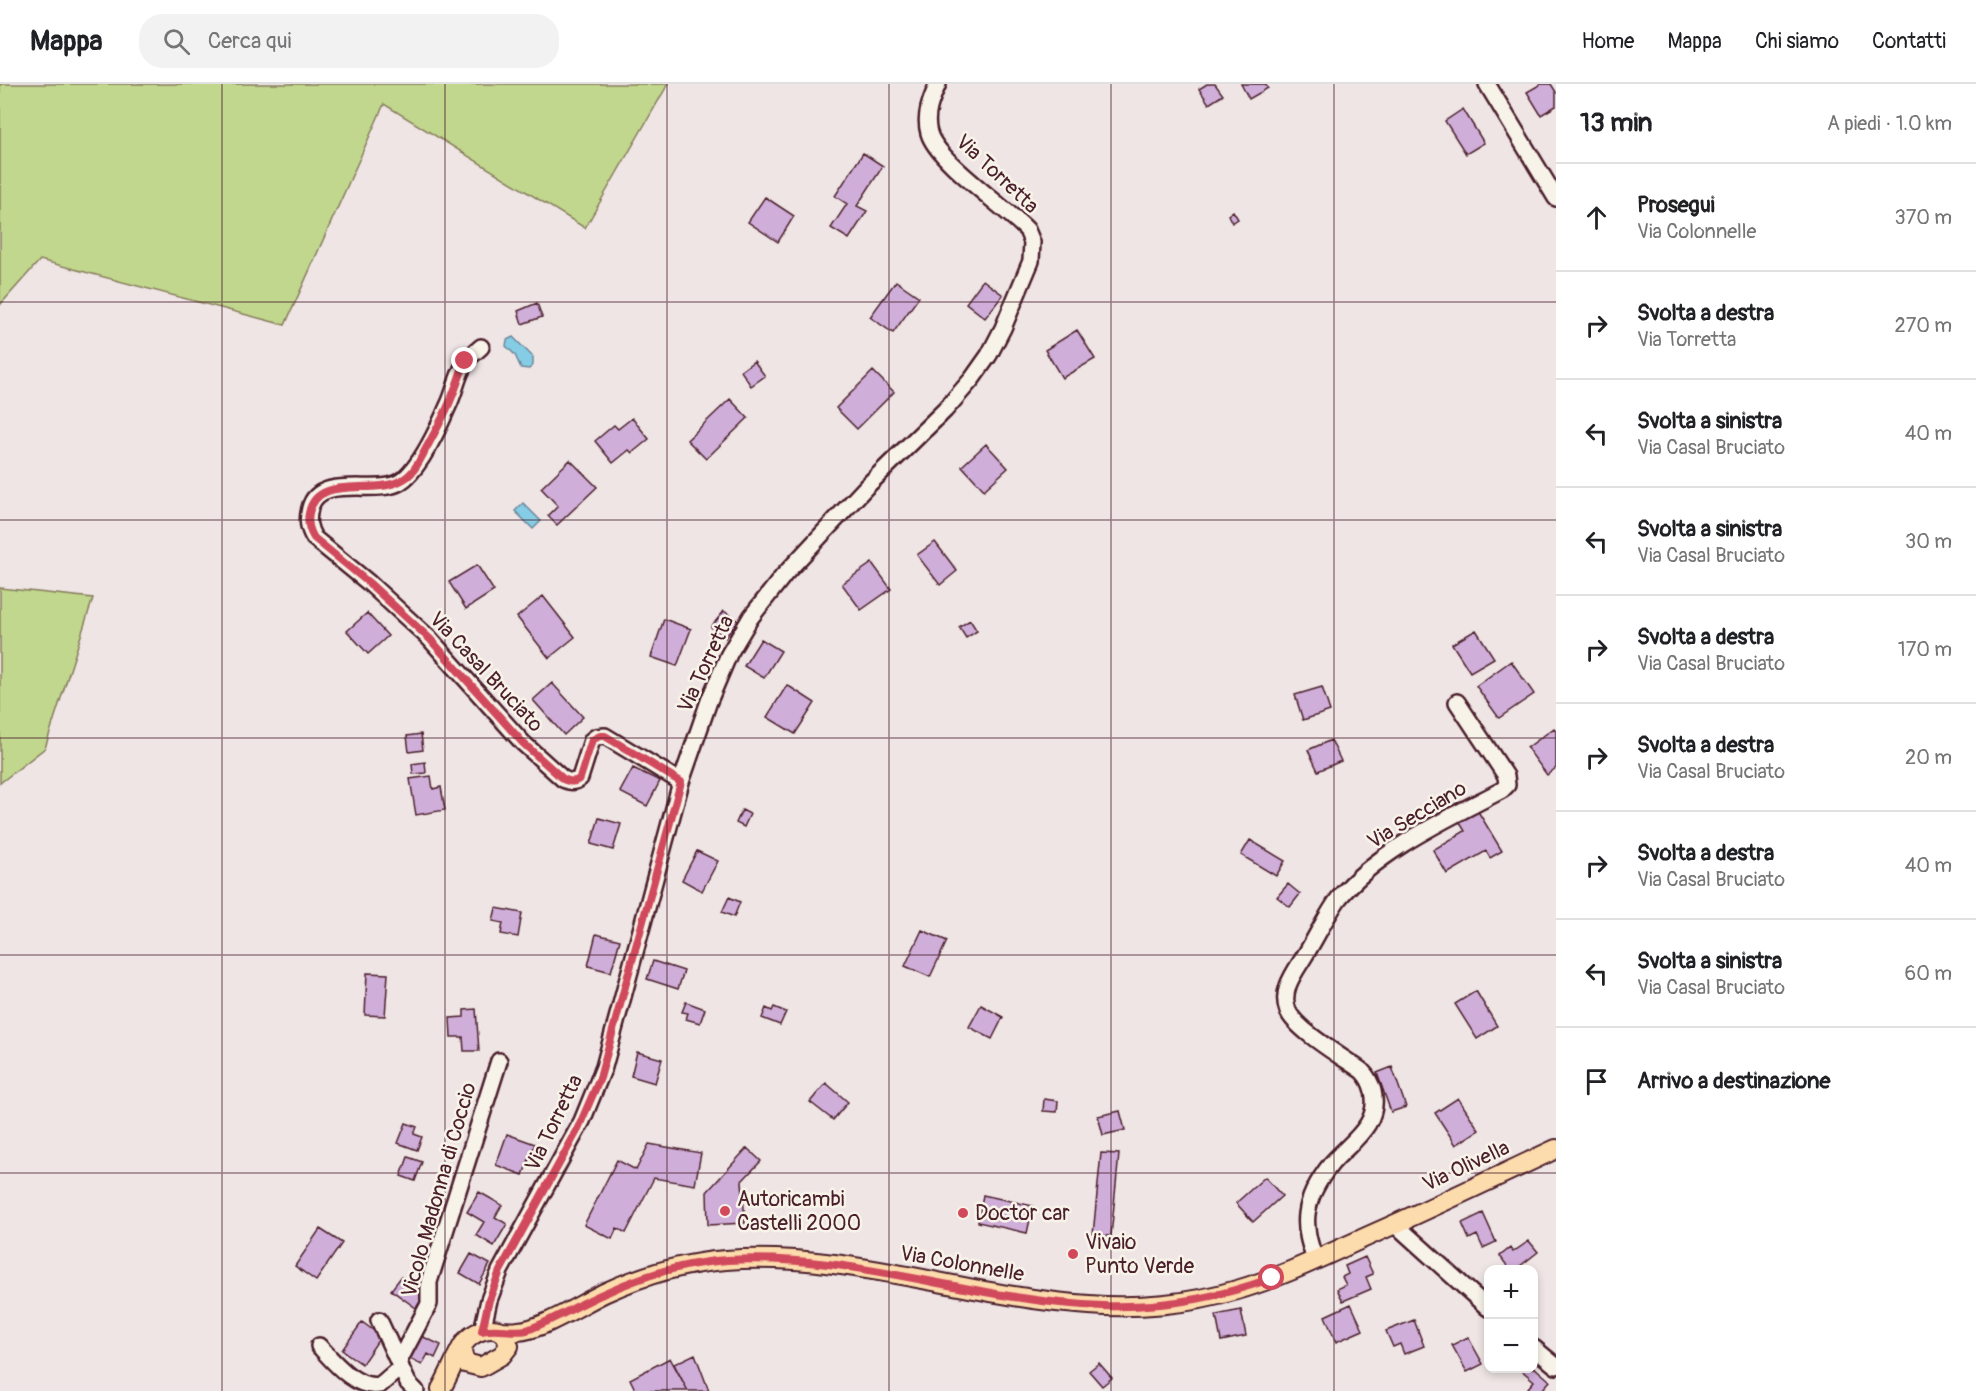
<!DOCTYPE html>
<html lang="it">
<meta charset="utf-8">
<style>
body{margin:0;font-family:Pangolin,sans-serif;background:#f2f2f2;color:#202124}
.controls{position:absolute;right:18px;bottom:18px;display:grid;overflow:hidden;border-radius:12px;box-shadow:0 3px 9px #0003}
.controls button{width:54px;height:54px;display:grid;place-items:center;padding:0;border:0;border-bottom:2px solid #e0e0e0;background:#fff;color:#202124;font:30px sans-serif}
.stop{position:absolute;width:18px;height:18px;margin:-14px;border:4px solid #d1495b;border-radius:50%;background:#fff}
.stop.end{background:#d1495b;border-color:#fff;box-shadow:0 2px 6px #0008}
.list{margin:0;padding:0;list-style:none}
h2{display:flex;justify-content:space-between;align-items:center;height:78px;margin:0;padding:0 24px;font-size:26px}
h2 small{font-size:20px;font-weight:400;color:#757577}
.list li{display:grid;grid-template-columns:39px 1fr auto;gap:18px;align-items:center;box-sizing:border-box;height:108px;padding:0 24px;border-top:2px solid #e0e0e0}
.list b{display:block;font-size:22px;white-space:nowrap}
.list p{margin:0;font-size:20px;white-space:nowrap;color:#757577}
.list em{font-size:20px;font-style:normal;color:#757577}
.icon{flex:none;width:33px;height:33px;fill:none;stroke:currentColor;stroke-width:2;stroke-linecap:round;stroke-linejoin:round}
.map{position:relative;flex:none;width:1556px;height:1307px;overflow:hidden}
header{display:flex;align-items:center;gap:36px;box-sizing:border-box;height:84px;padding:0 30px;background:#fff;border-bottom:2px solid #e0e0e0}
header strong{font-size:28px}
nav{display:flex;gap:33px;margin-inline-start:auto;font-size:21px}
.search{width:420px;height:54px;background:#f2f2f2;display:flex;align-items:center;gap:15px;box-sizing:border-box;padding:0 21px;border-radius:24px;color:#757577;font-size:22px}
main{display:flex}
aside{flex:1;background:#fff}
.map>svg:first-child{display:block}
.green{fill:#c1d78d;stroke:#867b5c;stroke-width:1.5}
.water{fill:#85cde5;stroke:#6d879b;stroke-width:1.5}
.building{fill:#cfaed9;stroke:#4a1f2b;stroke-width:1.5}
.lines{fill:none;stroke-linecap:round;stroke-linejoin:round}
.minor-casing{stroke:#4a1f2b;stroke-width:20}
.major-casing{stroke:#4a1f2b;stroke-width:22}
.minor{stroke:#f7f3e8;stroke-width:15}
.major{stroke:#fcdcac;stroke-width:18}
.route{stroke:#d1495b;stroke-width:8}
.grid{fill:none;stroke:#4a1f2b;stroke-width:1.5;stroke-opacity:0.55}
.poi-dot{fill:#d1495b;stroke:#f7f3e8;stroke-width:2}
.labels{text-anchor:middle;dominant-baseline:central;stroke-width:5;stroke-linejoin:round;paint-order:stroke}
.street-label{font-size:21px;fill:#4a1f2b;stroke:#f7f3e8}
.poi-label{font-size:21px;fill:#4a1f2b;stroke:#f7f3e8;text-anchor:start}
</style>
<header>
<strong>Mappa</strong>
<div class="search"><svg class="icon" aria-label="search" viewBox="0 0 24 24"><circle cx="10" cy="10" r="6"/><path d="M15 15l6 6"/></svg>Cerca qui</div>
<nav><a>Home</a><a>Mappa</a><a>Chi siamo</a><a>Contatti</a></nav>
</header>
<main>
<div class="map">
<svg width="1556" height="1307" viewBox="0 0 1556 1307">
<rect width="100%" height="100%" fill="#efe5e5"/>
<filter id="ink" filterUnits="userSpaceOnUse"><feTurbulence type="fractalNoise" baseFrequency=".0167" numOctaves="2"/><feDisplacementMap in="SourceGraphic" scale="12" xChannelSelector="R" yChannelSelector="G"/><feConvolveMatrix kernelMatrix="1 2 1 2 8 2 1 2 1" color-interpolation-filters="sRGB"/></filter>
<g filter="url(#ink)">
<path class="green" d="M0,0H668L585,144L384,20L285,241L40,176L0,221Z
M0,504L93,514L45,664L0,699Z"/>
<path class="water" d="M513,253L533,273V281L529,285L521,284L515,271L506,262L507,256Z
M523,419L541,437L533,445L515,427Z"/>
<path class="building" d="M1207,0H1215L1223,11L1209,20L1199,5Z
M1241,0H1265L1268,4L1249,15Z
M1541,0H1551L1556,8V22L1541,31L1527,8Z
M1463,25L1484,59L1466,70L1445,37Z
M863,69L883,82L857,122L867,127L849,155L831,144L847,120L835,112Z
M765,113L794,132L778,158L748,138Z
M1233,127L1238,135L1232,139L1228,131Z
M983,196L1003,211L985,234L966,219Z
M896,197L919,213L893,249L870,233Z
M537,219L542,233L522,240L518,227Z
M1077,246L1095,275L1062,294L1045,266Z
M754,277L765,292L751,302L741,287Z
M873,287L894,308L857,345L836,324Z
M730,315L748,334L706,375L687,356Z
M632,334L649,355L632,369L629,366L613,379L595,357L614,341L618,345Z
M986,360L1008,384L984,406L962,382Z
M570,376L597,403L557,441L548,432L558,422L541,404Z
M935,458L957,487L940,501L917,471Z
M872,479L891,505L861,526L842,500Z
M477,481L494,507L466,525L449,498Z
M543,512L575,553L549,574L517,533Z
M724,527L738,537L725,554L711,543Z
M367,529L388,552L368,570L347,547Z
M664,535L691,545L677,582L651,573Z
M970,536L977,547L966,554L959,543Z
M1476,546L1494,574L1470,588L1452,560Z
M761,555L781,567L764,594L744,582Z
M1511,577L1534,610L1499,634L1476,602Z
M552,599L583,633L564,651L533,616Z
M787,601L815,619L795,650L767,633Z
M1322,603L1330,627L1303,636L1295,611Z
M1554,644L1556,647V684L1547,691L1527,664Z
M421,650L423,666L409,668L407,652Z
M1331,656L1341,677L1318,687L1308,666Z
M425,678L426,689L413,690L412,680Z
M633,684L660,697L647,722L620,708Z
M431,692L433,705L441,703L445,726L416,731L410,695Z
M1476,724L1502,767L1490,774L1486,767L1447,790L1433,766L1465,747L1457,734Z
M742,726L750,730L744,743L736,739Z
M599,734L621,740L613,766L591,760Z
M1250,756L1285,777L1276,792L1241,771Z
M697,767L718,777L702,807L682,796Z
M1288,800L1300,810L1290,823L1277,813Z
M729,813L740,818L734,833L722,828Z
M496,824L522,829L518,853L501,850L503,839L493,837Z
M922,846L947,857L930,893L905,882Z
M596,850L620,856L611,888L588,882Z
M653,877L684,887L678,905L647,895Z
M367,889L388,890L385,932L365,931Z
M1476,907L1497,942L1477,955L1455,920Z
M686,918L705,925L700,939L686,935L688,929L682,928Z
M981,921L1003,933L992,955L969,943Z
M774,923L786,928L780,941L762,934L766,924L772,927Z
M476,925L479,967H464L463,953H451L450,934L464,933V926Z
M637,968L662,975L655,999L631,992Z
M1392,983L1406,1023L1391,1028L1377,989Z
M826,999L848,1018L833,1036L810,1018Z
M1458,1014L1479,1046L1456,1061L1435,1029Z
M1044,1015L1058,1017L1057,1028L1043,1027Z
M1120,1027L1125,1046L1103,1051L1098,1032Z
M406,1039L417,1043L414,1050L422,1053L417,1066L398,1059Z
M507,1050L535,1060L523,1091L496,1081Z
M649,1060L701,1069L695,1101L654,1094L626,1149L617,1144L612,1155L584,1141L617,1076L636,1086Z
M747,1064L761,1077L742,1097L745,1139L708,1141L707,1108Z
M1101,1069L1119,1070L1111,1152L1093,1151Z
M408,1073L422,1078L415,1097L401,1092Z
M1265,1093L1282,1112L1253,1138L1236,1119Z
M479,1108L502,1121L495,1133L507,1140L494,1162L476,1151L484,1138L467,1128Z
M983,1111L1033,1122L1027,1149L978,1138Z
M1483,1129L1496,1158L1483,1164L1477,1151L1469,1155L1462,1139Z
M320,1145L342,1159L316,1197L295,1182Z
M1529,1157L1538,1168L1515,1186H1510L1500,1172L1510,1164L1513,1168Z
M471,1170L490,1180L479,1200L460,1189Z
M1365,1173L1373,1190L1366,1193L1371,1205L1343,1217L1337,1205L1346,1201L1342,1193L1348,1190L1345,1182Z
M401,1193L425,1211L416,1224L391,1206Z
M1351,1220L1363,1246L1336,1258L1325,1232Z
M1241,1226L1246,1252L1221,1257L1216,1231Z
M1414,1236L1424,1262L1404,1270L1400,1260L1393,1263L1386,1247Z
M362,1238L381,1252L362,1280L342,1266Z
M419,1251L441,1261L435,1274L428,1270L422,1281L408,1274Z
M1468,1253L1483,1280L1467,1288L1452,1261Z
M695,1270L709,1307H688L674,1280Z
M670,1274L688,1307H636L630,1295Z
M1099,1279L1112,1294L1102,1302L1089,1287Z
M1534,1283L1550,1297L1541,1307H1532L1528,1304L1534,1297L1519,1284H1534Z"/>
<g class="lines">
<defs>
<path id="minor" d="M1487,0L1556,114
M481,263C476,268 468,273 465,279C457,292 455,308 448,322C439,343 419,386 400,398C377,412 319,389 310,424C307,436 308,444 314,454L369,499L430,555L523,659L563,695C570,698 575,699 580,694L592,656L596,653L605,652L681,698
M1395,1140L1488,1224
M1315,1176C1310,1161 1305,1146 1307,1130C1309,1112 1320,1094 1331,1080C1350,1058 1381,1041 1373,1007C1371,999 1368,993 1362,987C1344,974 1296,946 1288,927C1280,907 1294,889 1304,873C1316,854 1326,832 1339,814C1378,766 1449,734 1502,706L1507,701L1506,692L1457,618
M379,1236L408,1299L416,1307
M482,1247L489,1216L500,1187L582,1037L604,983L681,698L709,617L729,570L751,533L784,491L866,403L945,326L972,295L989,271L1003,244L1031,177L1032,158L1027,146C1004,122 937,77 929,49C924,32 931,15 938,0
M319,1262C333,1277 356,1306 380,1301L401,1283
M1534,1264L1556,1282
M399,1277L429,1220V1198L499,977"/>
<path id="major" d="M501,1247C507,1247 513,1248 518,1247C542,1246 581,1220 604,1209C643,1191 683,1179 726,1176C849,1167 967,1213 1089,1221C1137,1225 1190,1220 1237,1206C1285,1192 1330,1169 1375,1149C1436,1122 1496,1093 1556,1065
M441,1305C449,1291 455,1275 463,1261C471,1248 493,1239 505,1250L509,1262L502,1271L481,1283L465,1279L462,1268L463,1261"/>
</defs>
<use href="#minor" class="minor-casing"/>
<use href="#major" class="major-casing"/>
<use href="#minor" class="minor"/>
<use href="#major" class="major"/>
</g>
</g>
<g class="lines" filter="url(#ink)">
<path class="route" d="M465,277C460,292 455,306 449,320C443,334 435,348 428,361C422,371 417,385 408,392C380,416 318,386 309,429C307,439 309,446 314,454L369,499L430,555L523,659L563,695C570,698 575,699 580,694L592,656L600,652H605L681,698L600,994L577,1047L500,1187L489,1216L482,1247C497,1243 512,1249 527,1246C554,1236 579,1220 605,1209C644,1191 684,1179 727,1176C854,1168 977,1218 1103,1222C1162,1224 1218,1214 1272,1194"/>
</g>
<path class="grid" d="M222,0V1307M445,0V1307M667,0V1307M889,0V1307M1111,0V1307M1334,0V1307M0,218H1556M0,436H1556M0,654H1556M0,871H1556M0,1089H1556"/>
<g class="poi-dot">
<circle cx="725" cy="1127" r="6"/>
<circle cx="963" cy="1129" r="6"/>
<circle cx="1073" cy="1170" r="6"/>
</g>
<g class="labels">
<g class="street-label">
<text transform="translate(997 90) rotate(43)">Via Torretta</text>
<text transform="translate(706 580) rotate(-65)">Via Torretta</text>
<text transform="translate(486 588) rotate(47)">Via Casal Bruciato</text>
<text transform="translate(1417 731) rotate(-31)">Via Secciano</text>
<text transform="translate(554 1039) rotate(-64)">Via Torretta</text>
<text transform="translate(1466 1082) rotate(-25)">Via Olivella</text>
<text transform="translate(439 1106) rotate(-74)">Vicolo Madonna di Coccio</text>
<text transform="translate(962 1180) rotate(10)">Via Colonnelle</text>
</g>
<g class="poi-label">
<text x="737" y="1115">Autoricambi<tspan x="737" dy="24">Castelli 2000</tspan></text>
<text x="975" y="1129">Doctor car</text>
<text x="1085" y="1158">Vivaio<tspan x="1085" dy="24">Punto Verde</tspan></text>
</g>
</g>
</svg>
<div class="controls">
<button>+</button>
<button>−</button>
</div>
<div class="stop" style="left:1272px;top:1194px"></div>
<div class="stop end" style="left:465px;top:277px"></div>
</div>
<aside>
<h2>13 min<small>A piedi · 1.0 km</small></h2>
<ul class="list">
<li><svg class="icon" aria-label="ahead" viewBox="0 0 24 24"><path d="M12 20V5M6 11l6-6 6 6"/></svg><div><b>Prosegui</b><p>Via Colonnelle</p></div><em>370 m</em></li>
<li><svg class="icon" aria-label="right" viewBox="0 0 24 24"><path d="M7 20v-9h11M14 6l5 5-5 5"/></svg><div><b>Svolta a destra</b><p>Via Torretta</p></div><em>270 m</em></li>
<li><svg class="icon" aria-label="left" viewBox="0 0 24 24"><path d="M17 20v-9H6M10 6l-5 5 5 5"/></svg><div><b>Svolta a sinistra</b><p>Via Casal Bruciato</p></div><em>40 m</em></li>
<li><svg class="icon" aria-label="left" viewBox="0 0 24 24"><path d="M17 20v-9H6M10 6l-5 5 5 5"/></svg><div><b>Svolta a sinistra</b><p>Via Casal Bruciato</p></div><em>30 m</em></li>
<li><svg class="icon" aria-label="right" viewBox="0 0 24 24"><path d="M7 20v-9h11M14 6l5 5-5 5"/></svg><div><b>Svolta a destra</b><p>Via Casal Bruciato</p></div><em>170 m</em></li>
<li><svg class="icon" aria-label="right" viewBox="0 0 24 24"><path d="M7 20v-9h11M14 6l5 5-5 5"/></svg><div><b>Svolta a destra</b><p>Via Casal Bruciato</p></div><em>20 m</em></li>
<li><svg class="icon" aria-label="right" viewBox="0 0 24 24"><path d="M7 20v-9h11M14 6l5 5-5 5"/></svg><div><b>Svolta a destra</b><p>Via Casal Bruciato</p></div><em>40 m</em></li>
<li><svg class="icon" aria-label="left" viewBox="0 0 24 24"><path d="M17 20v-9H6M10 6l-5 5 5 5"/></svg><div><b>Svolta a sinistra</b><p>Via Casal Bruciato</p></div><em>60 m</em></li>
<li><svg class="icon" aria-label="arrive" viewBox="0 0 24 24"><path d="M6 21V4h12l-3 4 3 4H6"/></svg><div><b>Arrivo a destinazione</b></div></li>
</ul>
</aside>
</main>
